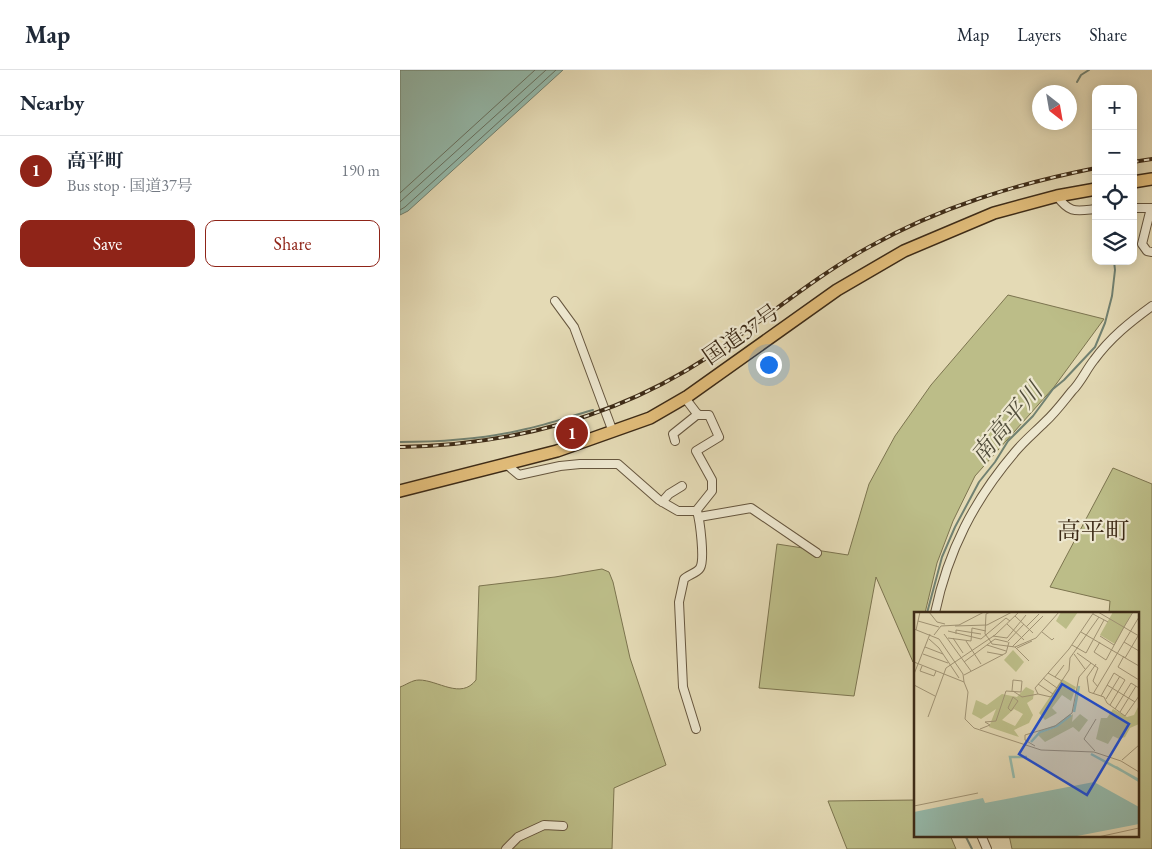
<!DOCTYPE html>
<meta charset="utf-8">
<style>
body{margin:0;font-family:"EB Garamond","Noto Serif JP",serif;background:#f6f6f7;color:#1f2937}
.controls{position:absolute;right:15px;top:15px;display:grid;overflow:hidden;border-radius:10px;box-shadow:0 2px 12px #0003}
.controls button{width:45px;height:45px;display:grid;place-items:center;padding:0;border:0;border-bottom:1px solid #e0e1e3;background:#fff;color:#1f2937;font:25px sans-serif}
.compass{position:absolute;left:632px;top:15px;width:45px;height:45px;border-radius:50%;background:#fff;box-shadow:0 2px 12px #0003;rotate:149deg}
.you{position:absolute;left:368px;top:294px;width:18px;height:18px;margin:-12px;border:4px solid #fff;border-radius:50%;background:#1a73e8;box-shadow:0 0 0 8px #1a73e833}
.badge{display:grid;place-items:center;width:32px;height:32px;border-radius:50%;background:#8f2418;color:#fff;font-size:16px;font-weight:700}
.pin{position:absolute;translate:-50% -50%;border:2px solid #fff;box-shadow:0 1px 5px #0006}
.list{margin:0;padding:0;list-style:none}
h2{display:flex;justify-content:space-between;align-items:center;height:65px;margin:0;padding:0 20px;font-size:21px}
h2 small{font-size:16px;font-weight:400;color:#747a83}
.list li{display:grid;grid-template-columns:32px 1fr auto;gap:15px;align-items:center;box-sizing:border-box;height:70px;padding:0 20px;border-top:1px solid #e0e1e3}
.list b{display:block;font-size:19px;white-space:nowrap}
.list p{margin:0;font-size:16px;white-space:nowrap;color:#747a83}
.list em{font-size:16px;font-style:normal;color:#747a83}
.actions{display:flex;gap:10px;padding:15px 20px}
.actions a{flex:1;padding:11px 0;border:1px solid #8f2418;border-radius:10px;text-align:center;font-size:18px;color:#8f2418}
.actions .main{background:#8f2418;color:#fff}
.icon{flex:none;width:28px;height:28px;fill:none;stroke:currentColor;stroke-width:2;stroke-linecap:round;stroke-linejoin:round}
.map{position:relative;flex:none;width:752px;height:779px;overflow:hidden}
header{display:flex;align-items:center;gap:30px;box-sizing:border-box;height:70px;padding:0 25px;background:#fff;border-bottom:1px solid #e0e1e3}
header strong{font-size:24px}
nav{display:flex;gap:28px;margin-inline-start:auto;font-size:18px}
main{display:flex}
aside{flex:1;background:#fff}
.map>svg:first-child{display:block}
.green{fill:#bcbd88;stroke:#7c744f}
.water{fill:#95bbad;stroke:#718171}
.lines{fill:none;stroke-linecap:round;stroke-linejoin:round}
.shore{stroke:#687262;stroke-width:1}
.stream{stroke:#718171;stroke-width:2}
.minor-casing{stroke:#66563e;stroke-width:10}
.highway-casing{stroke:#3c2a16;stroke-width:14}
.minor{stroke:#ede7cf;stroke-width:8}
.highway{stroke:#e2bd7a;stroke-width:11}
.rail-casing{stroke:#3c2a16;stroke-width:4}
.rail{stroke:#ede7cf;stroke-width:2;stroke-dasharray:5.5;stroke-linecap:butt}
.labels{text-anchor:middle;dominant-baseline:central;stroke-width:4.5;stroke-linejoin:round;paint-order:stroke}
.street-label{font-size:22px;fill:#3c2a16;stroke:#ede7cf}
.water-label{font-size:24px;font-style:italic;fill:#524e3c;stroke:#ede7cf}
.neighbourhood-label{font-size:24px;fill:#3c2a16;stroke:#ede7cf}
.inset-river{fill:none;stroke:#95bbad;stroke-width:2.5}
.inset-road{fill:none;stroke:#a19475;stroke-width:1}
.view{fill:#1d4ed8;fill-opacity:0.15;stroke:#1d4ed8;stroke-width:2.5}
.inset-edge{fill:none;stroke:#3c2a16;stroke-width:2.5}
</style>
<header>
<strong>Map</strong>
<nav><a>Map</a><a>Layers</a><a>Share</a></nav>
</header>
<main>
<aside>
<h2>Nearby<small></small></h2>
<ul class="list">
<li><span class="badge">1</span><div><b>高平町</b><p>Bus stop · 国道37号</p></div><em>190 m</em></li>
</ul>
<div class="actions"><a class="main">Save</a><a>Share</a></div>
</aside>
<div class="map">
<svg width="752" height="779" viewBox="0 0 752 779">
<rect width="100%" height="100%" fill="#e4dab5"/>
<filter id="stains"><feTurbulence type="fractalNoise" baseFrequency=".004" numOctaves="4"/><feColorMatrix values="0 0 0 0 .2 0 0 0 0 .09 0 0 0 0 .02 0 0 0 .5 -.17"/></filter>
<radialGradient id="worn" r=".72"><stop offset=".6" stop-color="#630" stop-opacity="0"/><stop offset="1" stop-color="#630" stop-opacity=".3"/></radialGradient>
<path class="green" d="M608,225L704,249L654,317L575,406L553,451L537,493L525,543H516V579L513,592L476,507L454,626L359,618L377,474L448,485L469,414L495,366L531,315Z
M713,398L752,414V779H612L609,765H738V543H709L710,531L650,517Z
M202,499L209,502L213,512L230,588L266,695L214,718L212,779H0V617C6,615 12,610 19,610C38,610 61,630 76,610L79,516L155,507Z
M516,730V765H550L556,779H447L428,731Z"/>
<path class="water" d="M0,0H163L8,141L0,145Z"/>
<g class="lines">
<path class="shore" d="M0,123L135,0
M0,132L146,0
M0,140L5,137L156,0"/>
<path class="stream" d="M677,12L681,5L689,0
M0,372C43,372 85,369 126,359C149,354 171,346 193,340
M527,543L542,487L555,457L579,412L595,392L608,371L633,346L653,319L664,310L695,277L705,253L712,226L715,200L714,191
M516,587V615
M565,765L572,779"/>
<defs>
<path id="minor" d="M657,126C670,144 676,141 696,139
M733,138H752
M751,138L742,174L747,181L752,182
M155,231L174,257L213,362
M285,328L298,345H309L319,367L296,381L312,410V421L296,441
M275,371L273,364L298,344
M106,394L119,405L160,396L180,394H218L259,430L278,441H297C300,451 305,490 300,498C297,503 288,505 284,509L279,532L283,617L296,659
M262,432L269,424L282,416
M299,447L351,438L417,483
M535,543C548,481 574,430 615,382C624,371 635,362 645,352C655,343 663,332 672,321C681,312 686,300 694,290C710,268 730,252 752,236
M581,765L587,779
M106,779L118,767L144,755L163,756"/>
<path id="highway" d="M733,112L752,109
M0,421L157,381L250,348L288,326L437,220L504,181L594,143L657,126L696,119"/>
</defs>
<use href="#minor" class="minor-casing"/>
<use href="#highway" class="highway-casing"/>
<use href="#minor" class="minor"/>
<use href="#highway" class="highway"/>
<defs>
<path id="rail" d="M733,92L752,89
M0,377C110,375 215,348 308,287C362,252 412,208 469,177C540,137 616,114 696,98"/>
</defs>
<use href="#rail" class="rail-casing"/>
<use href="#rail" class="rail"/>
</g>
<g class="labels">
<g class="street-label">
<text transform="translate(341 264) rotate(-35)">国道37号</text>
</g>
<g class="water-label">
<text transform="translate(606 353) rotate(-50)">南高平川</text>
</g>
<g class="neighbourhood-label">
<text x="693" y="460">高平町</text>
</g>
</g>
<g transform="translate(514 542)">
<rect width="225" height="225" fill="#e4dab5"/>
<path d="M147,0H164L152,17L142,9ZM199,0L218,1L201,32L186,23ZM99,38L110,50L102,60L90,48ZM148,67L162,75L157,89L148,83L138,96L143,101L131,108L125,101ZM112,75L120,79L119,87L113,91L119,103L115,111L100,118L105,125L75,115L82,97L67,107L58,102L62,88L73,93L88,82L103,85ZM100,97L109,102L101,114L88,108ZM225,93V112L216,116L211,125L205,127L199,124L194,132L182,127L187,106H193L199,97L213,105L220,103ZM159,102L158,110L166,102L174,108L165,120L159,115L131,130L123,122L143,115Z" fill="#bcbd88" fill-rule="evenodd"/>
<path d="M180,170L225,195V212L158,225H0V200L69,186L71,191Z" fill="#95bbad"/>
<path class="inset-river" d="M160,100L165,74M117,130L126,120L143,114L157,103M177,142L225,168M202,155L225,169M100,166L96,145H113"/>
<path class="inset-road" d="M15,0L23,10L31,12M76,0L72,2L71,22L75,27L78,32L101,35L122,26L145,0M184,0L225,24M179,2L194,10M101,4L119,21M4,9L25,15M93,12L110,28M41,14L73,13L98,0M112,15L125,2M210,15L219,0M0,17L25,27L49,62L50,70M2,18L6,0M34,19L67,27L92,6L96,9M128,20L138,28L140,26M167,20L225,54M30,22L57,59M42,22V18L67,22M20,23L27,14L45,13L70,0M79,24L93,26L112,3M186,24L200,33M34,26L57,29L58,16L72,19M39,26L49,41M15,27L25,36L45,66M52,29L67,52M94,29L110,12M186,30L180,40L192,48L210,15M210,30L225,39M73,33L92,39M158,33L172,41L190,8M11,35L29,42M98,35L129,4M101,35L115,49M103,36L118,29M73,40L89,43M163,41L177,51M9,42L34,51M160,42L171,57M210,44L204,55L225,68M211,46L224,24M0,50L50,70L54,80L51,107L60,116L127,138L180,140L207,149L225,160M50,50L81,27L94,30M182,52L173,65L175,80L190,85L193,91L211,104L225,84M8,54L6,59L20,64L22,59M134,61L148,69M0,62L16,22M50,63L92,41L95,30M141,65L150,53M129,66L143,76M124,72L139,82M0,73L21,84M193,73L221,90M99,79L108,85L124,82L137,85L155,58L156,46L185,5M124,82L121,76L155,37L180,0M179,82L225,5M187,84L200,61L211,68L196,93M99,85L104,89L97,99L94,96ZM192,87L206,64M201,97L217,71L225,76M206,100L222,74M14,105L32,56L81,23L105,0M66,117L76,113L71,110L82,109L92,79L107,80L108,69L99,68L98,79M121,134L111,128V123L141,114L158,101L165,65L177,51L184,56L179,69L184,75M181,139L170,127L182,107M208,148L225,133M0,194L64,181M184,225L225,216"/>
<path class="view" d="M148,72L215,112L173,183L105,142Z"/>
<rect width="225" height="225" class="inset-edge"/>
</g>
<rect width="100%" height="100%" filter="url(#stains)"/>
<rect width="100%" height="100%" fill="url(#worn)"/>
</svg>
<div class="controls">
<button>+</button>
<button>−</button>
<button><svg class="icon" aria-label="locate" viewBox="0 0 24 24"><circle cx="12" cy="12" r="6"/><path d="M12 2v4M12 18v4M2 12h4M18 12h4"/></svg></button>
<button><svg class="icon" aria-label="layers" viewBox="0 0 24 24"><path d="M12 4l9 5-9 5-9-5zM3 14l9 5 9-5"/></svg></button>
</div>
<svg class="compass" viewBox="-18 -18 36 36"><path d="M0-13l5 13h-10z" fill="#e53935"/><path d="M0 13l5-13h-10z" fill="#747a83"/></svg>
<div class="you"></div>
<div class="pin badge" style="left:172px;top:363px">1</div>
</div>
</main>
